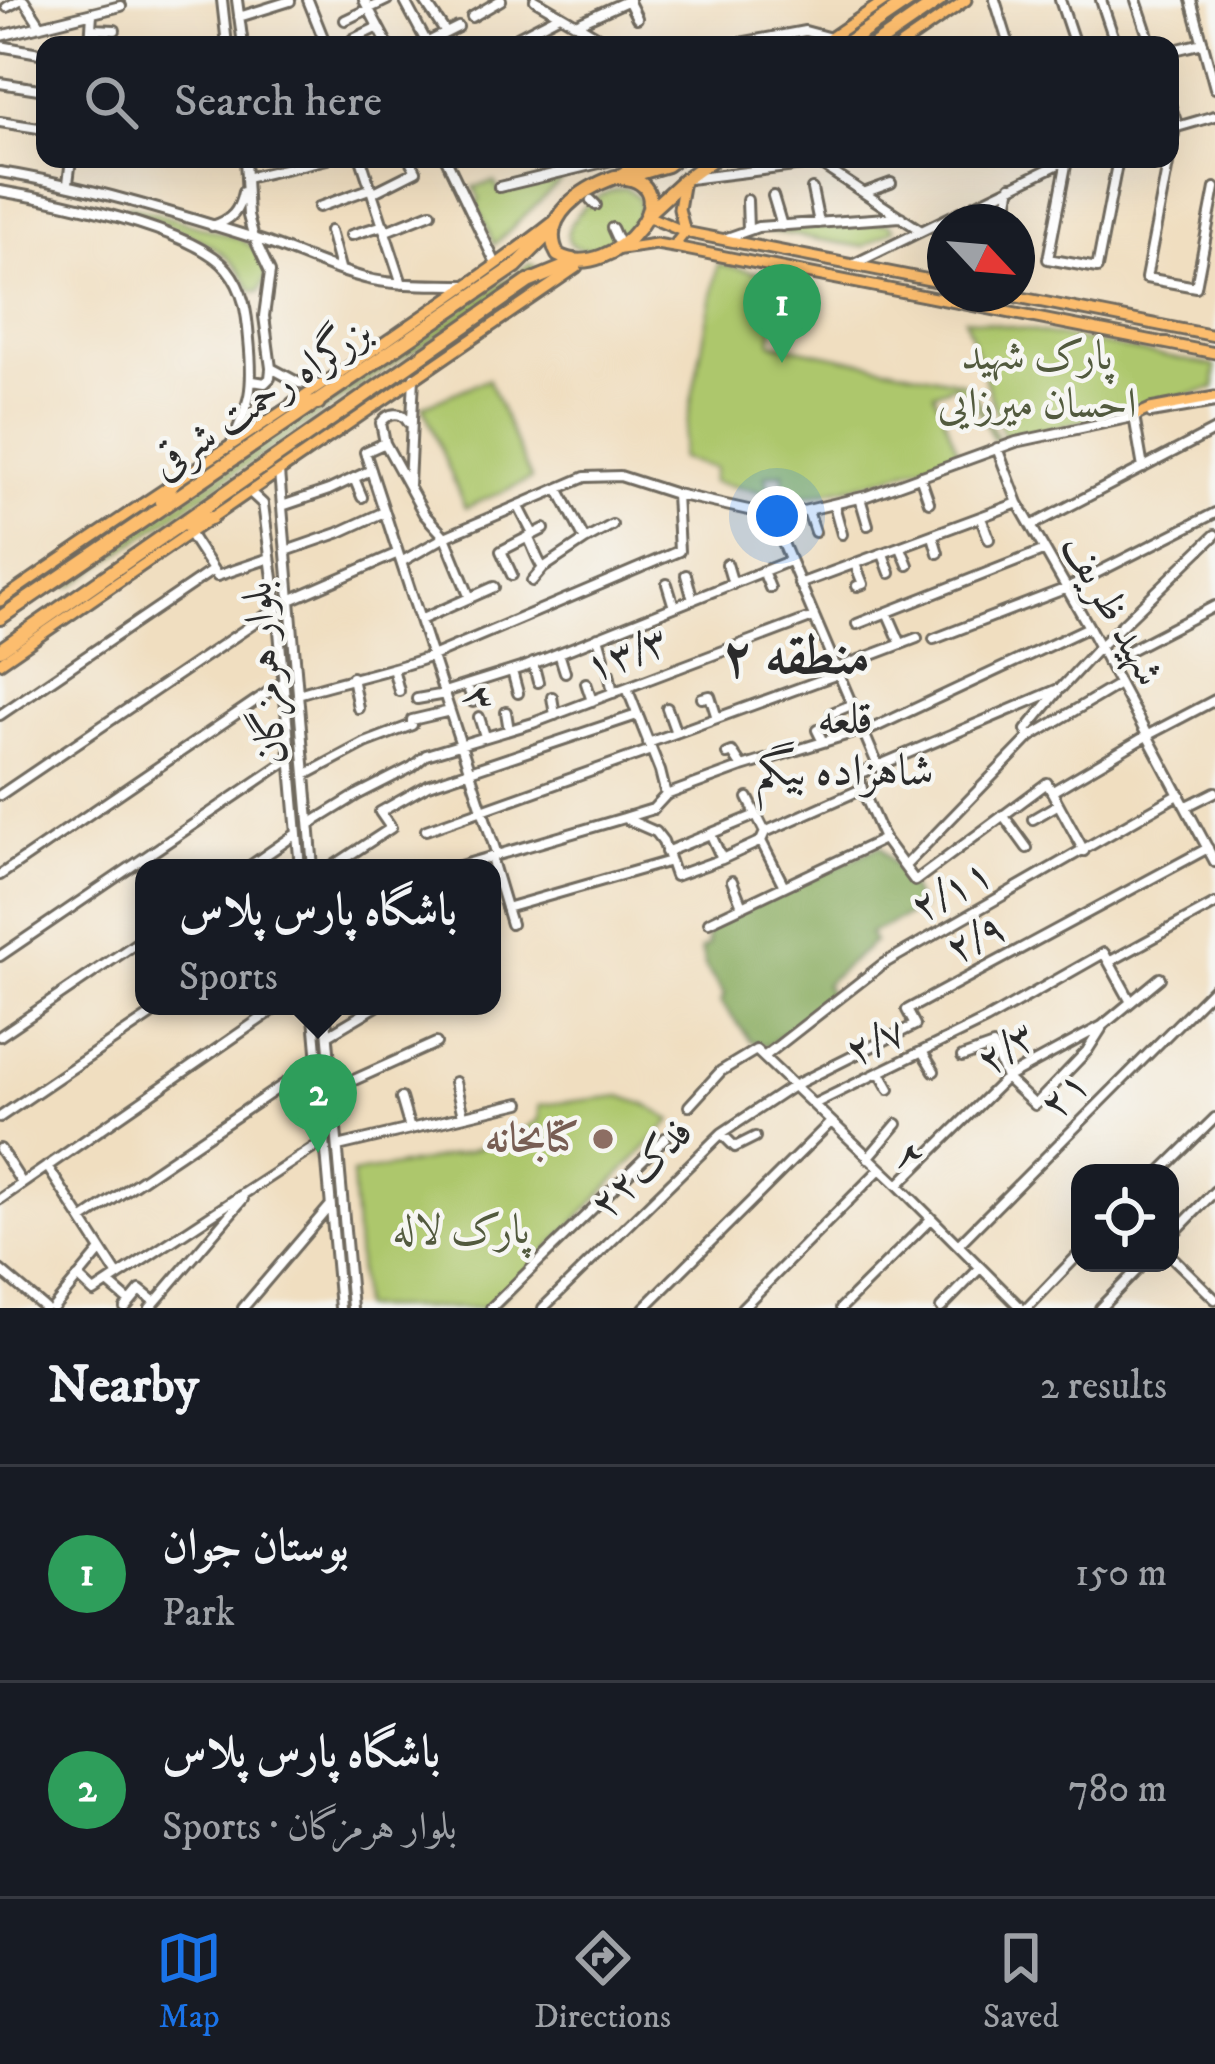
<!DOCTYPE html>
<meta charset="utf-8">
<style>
body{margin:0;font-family:"IM FELL DW Pica",Amiri,serif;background:#20242c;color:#f1f3f6}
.controls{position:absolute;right:36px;bottom:36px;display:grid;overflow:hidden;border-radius:24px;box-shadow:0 12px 48px #0002}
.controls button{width:108px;height:108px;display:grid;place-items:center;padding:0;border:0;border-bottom:3px solid #363941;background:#171b24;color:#f1f3f6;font:60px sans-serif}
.compass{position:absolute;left:927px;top:204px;width:108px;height:108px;border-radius:50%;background:#171b24;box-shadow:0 12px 48px #0002;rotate:116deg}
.you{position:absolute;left:777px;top:516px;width:42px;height:42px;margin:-30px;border:9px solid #fff;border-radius:50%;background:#1a73e8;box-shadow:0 0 0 18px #1a73e833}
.badge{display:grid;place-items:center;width:78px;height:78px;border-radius:50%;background:#1a73e8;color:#fff;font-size:39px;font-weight:700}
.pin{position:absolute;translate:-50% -99px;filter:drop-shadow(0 3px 6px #0008)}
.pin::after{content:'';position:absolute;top:63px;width:42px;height:36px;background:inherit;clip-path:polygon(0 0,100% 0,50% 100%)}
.popup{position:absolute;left:135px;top:859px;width:366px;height:156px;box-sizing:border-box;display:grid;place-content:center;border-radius:24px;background:#171b24;filter:drop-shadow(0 3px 9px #0005);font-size:39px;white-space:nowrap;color:#9ea1a6}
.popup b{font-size:45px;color:#f1f3f6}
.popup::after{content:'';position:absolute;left:50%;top:100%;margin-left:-24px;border:24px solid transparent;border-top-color:#171b24}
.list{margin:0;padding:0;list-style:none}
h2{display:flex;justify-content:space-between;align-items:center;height:156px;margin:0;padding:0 48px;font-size:51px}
h2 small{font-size:39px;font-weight:400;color:#9ea1a6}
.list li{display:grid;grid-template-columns:78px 1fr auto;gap:36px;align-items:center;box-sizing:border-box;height:216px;padding:0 48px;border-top:3px solid #363941}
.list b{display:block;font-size:45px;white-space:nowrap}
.list p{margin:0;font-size:39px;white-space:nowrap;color:#9ea1a6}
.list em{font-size:39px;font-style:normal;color:#9ea1a6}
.icon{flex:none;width:66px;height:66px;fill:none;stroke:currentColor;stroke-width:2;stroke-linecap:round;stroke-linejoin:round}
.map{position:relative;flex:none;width:1215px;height:1308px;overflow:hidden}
.search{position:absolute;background:#171b24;box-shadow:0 12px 48px #0002;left:36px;right:36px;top:36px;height:132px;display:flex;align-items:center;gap:30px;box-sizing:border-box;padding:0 42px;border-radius:24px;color:#9ea1a6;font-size:45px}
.sheet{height:588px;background:#171b24}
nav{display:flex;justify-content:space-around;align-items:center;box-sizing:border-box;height:168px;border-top:3px solid #363941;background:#171b24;font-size:33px;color:#9ea1a6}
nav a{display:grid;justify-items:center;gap:6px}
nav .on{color:#1a73e8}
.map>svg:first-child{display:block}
.green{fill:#adc76c;stroke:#6c794c;stroke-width:3}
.forest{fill:#8aac60;stroke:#5a6c46;stroke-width:3}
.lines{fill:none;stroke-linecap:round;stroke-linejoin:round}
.minor-casing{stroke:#706a5f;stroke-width:14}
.major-casing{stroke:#706a5f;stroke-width:15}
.highway-casing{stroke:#706a5f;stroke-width:18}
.minor{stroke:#fff;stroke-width:8}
.major{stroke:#fcbd6e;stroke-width:9}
.highway{stroke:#fcbd6e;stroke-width:12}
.education-dot{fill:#8d6e63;stroke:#f6f6f2;stroke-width:4.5}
.labels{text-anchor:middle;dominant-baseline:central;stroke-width:9;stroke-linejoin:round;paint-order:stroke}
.park-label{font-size:42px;fill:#525a3e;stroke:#f6f6f2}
.street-label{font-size:42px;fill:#2b2b2b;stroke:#f6f6f2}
.education-label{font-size:42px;font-weight:bold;fill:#785e54;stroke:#f6f6f2;text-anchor:end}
.neighbourhood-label{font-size:45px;fill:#2b2b2b;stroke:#f6f6f2}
.district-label{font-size:54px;font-weight:bold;fill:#2b2b2b;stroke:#f6f6f2}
</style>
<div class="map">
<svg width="1215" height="1308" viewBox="0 0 1215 1308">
<rect width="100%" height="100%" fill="#f6f6f2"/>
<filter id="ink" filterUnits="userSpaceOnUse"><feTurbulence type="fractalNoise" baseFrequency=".00833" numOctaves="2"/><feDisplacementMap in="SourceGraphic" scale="24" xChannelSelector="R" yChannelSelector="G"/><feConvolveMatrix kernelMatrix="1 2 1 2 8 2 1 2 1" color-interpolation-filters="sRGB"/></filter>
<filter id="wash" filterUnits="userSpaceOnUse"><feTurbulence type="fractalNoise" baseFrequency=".004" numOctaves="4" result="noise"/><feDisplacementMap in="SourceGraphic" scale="48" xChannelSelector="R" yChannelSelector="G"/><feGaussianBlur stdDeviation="2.7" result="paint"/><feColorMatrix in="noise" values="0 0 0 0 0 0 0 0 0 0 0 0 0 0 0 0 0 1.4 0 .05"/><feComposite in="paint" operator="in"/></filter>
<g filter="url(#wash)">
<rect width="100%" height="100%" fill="#f0dec0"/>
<path class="green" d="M569,173L494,245L476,202L480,200L474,187L494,182L499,191Z
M625,188C664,205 617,249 589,249C541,249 583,191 625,188Z
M129,205L240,239L253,247L261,256L267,275L259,292L250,290C235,245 170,225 127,211Z
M885,223H889L895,229L863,247L769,231L808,226Z
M530,264L536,267V271L381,372L72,586H66L65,581Z
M718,264L782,278L771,343L961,382L973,391L998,439L994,440L972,399L954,385L934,393L959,453C902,472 846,493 786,498L783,473L766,475L768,493L712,482L715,468L680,459Z
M965,318L1215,366V388L1005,440Z
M488,379L531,479L465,508L423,406Z
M621,1096L644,1104L672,1120L492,1308H361L352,1174C413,1162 487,1156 539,1120V1105Z"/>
<path class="forest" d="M880,846L910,886L921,909L869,934L874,942L825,984L831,996L768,1046L751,1041L721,1003L724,994L706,969L701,949L708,946L707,927Z"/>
</g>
<g filter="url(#ink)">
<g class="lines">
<defs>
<path id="minor" d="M24,0L41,26
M222,0L227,45
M237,0L243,45
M308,0L326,45
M364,0L388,45
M404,0L427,43
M424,0L446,33
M535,0L612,45
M628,0L637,18
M995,0L1009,45
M1060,0L1075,45
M1101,0L1116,45
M1136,0L1151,45
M1191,0L1215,88
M7,7L20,0
M239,17L290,1
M472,17L501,0
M345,20L387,0
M576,24L629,0
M92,29L115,30
M0,36L121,6
M353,39L378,27
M424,44L458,27
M90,45L92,13
M302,45L305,44
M502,45L558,16
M572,45L591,35
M729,45L805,31L831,38
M0,46L45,54
M1170,51L1203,43
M0,83L45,90
M1170,104L1178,127
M0,122L45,129
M1170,129L1215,116
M1170,155L1175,128
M245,159L248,216L254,238L270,272L264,316L271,368L299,383L320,385
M361,159L402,284
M446,159L496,264
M1169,159L1146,278L1196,287L1215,188
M1067,160L1048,259L1097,268L1118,159
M817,162L920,230
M0,172C85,186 168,211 251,237C292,250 332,271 373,280C404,286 435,284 466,285
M246,178L327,159
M689,179L819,163
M68,183L71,159
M499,187L616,159
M812,189L819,223
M0,191C54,200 193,228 227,269C244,290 247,313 249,339C254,390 251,400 230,447
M374,192L416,171L409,159
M866,192L891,183
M773,196L782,226
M591,200L596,205
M747,200L748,230
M319,207L372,188
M1004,222L1011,186
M212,226C232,220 239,211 243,192
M612,228L617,239
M330,231L340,268
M386,231L431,213
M351,235L384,225
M724,239L758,227L901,217
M854,264L1067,160
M253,381L265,383L270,378L271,369
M1151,413L1215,402
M1134,416L1143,468
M381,423L385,443L424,514L445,537L470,598
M381,423C388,412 402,411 408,422
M385,443L365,452L497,855
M997,448L1018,503L1089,627L1215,862
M279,472L313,868
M920,476L929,502
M354,478L362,497
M409,485L414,377
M559,490L585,540L612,525
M250,492L263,504L277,608L300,868
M860,498L868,525
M834,505L842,534
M282,506L329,490L371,470
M519,507L533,534
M808,511L815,532
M771,515L878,766
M981,518L989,539
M1031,526L1215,430
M189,533L217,576L270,558
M933,536L938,553
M528,537C534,548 536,558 543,568L585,540
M901,548L908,565
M286,551L338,533L384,512
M883,554L890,573
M401,562L445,537L585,477L620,476L676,494L771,515L795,513L867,496L1016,442L1137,416
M727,564L733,584
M855,564L863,584L857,586
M763,571L770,588
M512,575L501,551L544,529
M686,575L693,600
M532,581L543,568
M667,584L674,607
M799,584L1018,503
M290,600L398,553
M887,612L901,644
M420,620L494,587
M857,624L1045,550
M598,637L604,658
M934,639L1067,588L1215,513
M559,653L565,672
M1107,662L1215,606
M533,663L538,682
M393,668L399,691
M835,669L917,638
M512,671L518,693
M609,673L613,693
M352,677L358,708
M586,683L592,701
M467,685L473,702
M627,688L660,771L666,795
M444,692L527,666L789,561
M298,694C342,680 388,672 432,656L679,551L676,494
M552,697L555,715
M702,698L710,696L717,718
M417,699L445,694
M667,708L676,733
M506,712L509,730
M832,713L851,705
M0,715L213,570
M479,717L485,736
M817,730L823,742
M863,733L1089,627
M1030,737L1026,730L1058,691
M648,743L838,674
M727,754L732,752L742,767
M305,775L365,743L412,725V720L446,712
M1053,791L1148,735L1215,700
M0,795L277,608
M748,798L765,832
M1187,806L1215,792
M1003,815L1027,848
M624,818L653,809L666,795L742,767L862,730
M1033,819L1057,805
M310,824L357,795L412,767L426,755L533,723L813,617
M426,830L651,750
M711,835L722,859
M761,841L784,886
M1084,851L1047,783L915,881L884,839L862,789L859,774L1061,688L1099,647L1215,535
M666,852L756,815
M491,857L511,924
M905,866L1030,737L1119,684
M247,868L296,834
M330,868L391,828L380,812L428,785L637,715
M453,868L624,818L656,832L663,841L675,876L722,859L761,841L765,832L862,789
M0,875L283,682
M732,881L742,906
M506,908L670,861
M709,922L884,839
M0,956L288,760
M1109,962L1215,904
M313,1006L340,1308
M325,1006L352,1308
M328,1035L377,1006
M0,1036L144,938
M923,1053L934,1071
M765,1056L883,964L1180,794
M962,1057L993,1046L1006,1078L1035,1105L1087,1051L1101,1029
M880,1073L889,1089
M455,1082L463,1116
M334,1089L436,1043
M401,1098L410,1129
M814,1104L986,1020L1104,953L1131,1002
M689,1106L721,1071L756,1050L898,1185L1021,1308
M0,1117L164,1006
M722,1134L735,1147L755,1137
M338,1146L520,1103
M0,1149L22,1183
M868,1158L897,1124
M47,1166L118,1276
M1159,1173L1215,1118
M898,1185L1006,1078L1102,1026L1160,978
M0,1199L279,1006
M82,1220L317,1062
M1170,1237L1215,1191
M958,1245L1215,987
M1170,1255L1215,1299
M0,1270L45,1308
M78,1277L94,1292L324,1141
M108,1283L130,1302
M53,1308L101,1250
M125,1308L140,1290L155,1302
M150,1308L243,1199
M243,1308L329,1207
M491,1308L665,1138
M543,1308L722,1133L793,1086L915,1025L907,1010L1208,848
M644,1308L831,1122
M742,1308L880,1169
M841,1308L930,1220
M941,1308L980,1268
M1027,1308L1080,1253
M1100,1308L1144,1263"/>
<path id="major" d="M820,45L886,0
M901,45L966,0
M615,177L646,159
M647,216L685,232L945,283
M680,248L677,242L685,232L679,209L684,180
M621,249L656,244L680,248L1215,353
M1002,294L1215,336
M1134,416L1150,409L1215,397
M0,601C128,511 260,428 388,340C444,301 500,264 553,222
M0,663L577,267"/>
<path id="highway" d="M844,45L910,0
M875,45L940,0
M615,177C697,179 615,286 558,255C537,217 584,188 615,177Z
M626,177L667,165L675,159
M649,212L684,180L713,159
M293,404L318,403
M161,502L174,482
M187,524L211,518
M0,618L516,266L554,228
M0,650L528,282L579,261"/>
</defs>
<use href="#minor" class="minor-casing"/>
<use href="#major" class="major-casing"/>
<use href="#highway" class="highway-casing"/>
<use href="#minor" class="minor"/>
<use href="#major" class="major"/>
<use href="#highway" class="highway"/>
</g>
</g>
<circle class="education-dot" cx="603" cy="1139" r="12"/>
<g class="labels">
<g class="park-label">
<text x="1037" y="357">پارک شهید<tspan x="1037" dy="48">احسان میرزایی</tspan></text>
<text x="461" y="1231">پارک لاله</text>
</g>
<g class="street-label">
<text transform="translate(262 399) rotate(-34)">بزرگراه رحمت شرقی</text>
<text transform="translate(1112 610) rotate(61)">شهید ظریف</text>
<text transform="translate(627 655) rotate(-21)">۱۳/۳</text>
<text transform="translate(266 673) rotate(-95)">بلوار هرمزگان</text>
<text transform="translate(478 699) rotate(72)">۳</text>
<text transform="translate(952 891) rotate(-29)">۲/۱۱</text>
<text transform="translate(976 939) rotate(-28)">۲/۹</text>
<text transform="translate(876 1042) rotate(-25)">۲/۷</text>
<text transform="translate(1007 1049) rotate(-34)">۲/۳</text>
<text transform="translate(1065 1095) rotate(-45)">۲۱</text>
<text transform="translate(910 1157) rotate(43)">۲</text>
<text transform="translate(642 1169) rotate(-44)">فدک۲۲</text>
</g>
<g class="education-label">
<text x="579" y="1139">کتابخانه</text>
</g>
<g class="neighbourhood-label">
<text x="845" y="720">قلعه<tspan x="845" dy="52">شاهزاده بیگم</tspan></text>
</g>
<g class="district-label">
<text x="796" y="657">منطقه ۲</text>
</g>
</g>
</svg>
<div class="controls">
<button><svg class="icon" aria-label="locate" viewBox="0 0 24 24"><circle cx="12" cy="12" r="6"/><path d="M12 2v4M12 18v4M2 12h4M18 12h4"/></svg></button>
</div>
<svg class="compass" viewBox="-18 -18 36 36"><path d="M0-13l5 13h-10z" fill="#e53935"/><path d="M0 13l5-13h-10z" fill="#9ea1a6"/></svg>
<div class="you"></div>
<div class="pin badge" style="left:782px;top:363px;background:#2e9e5b">1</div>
<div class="pin badge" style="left:318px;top:1153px;background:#2e9e5b">2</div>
<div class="popup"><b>باشگاه پارس پلاس</b>Sports</div>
<div class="search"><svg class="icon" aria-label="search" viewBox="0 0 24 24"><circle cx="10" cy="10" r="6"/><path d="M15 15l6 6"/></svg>Search here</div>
</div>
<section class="sheet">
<h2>Nearby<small>2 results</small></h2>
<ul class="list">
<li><span class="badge" style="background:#2e9e5b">1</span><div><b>بوستان جوان</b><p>Park</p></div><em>150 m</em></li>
<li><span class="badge" style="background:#2e9e5b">2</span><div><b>باشگاه پارس پلاس</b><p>Sports · بلوار هرمزگان</p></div><em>780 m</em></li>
</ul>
</section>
<nav>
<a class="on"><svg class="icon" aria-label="map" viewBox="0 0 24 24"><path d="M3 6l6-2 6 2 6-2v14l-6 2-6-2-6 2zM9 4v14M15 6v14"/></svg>Map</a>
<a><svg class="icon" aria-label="directions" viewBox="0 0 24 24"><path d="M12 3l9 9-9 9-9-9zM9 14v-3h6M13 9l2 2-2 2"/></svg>Directions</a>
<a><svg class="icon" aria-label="saved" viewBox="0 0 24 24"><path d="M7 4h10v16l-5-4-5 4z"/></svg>Saved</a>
</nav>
